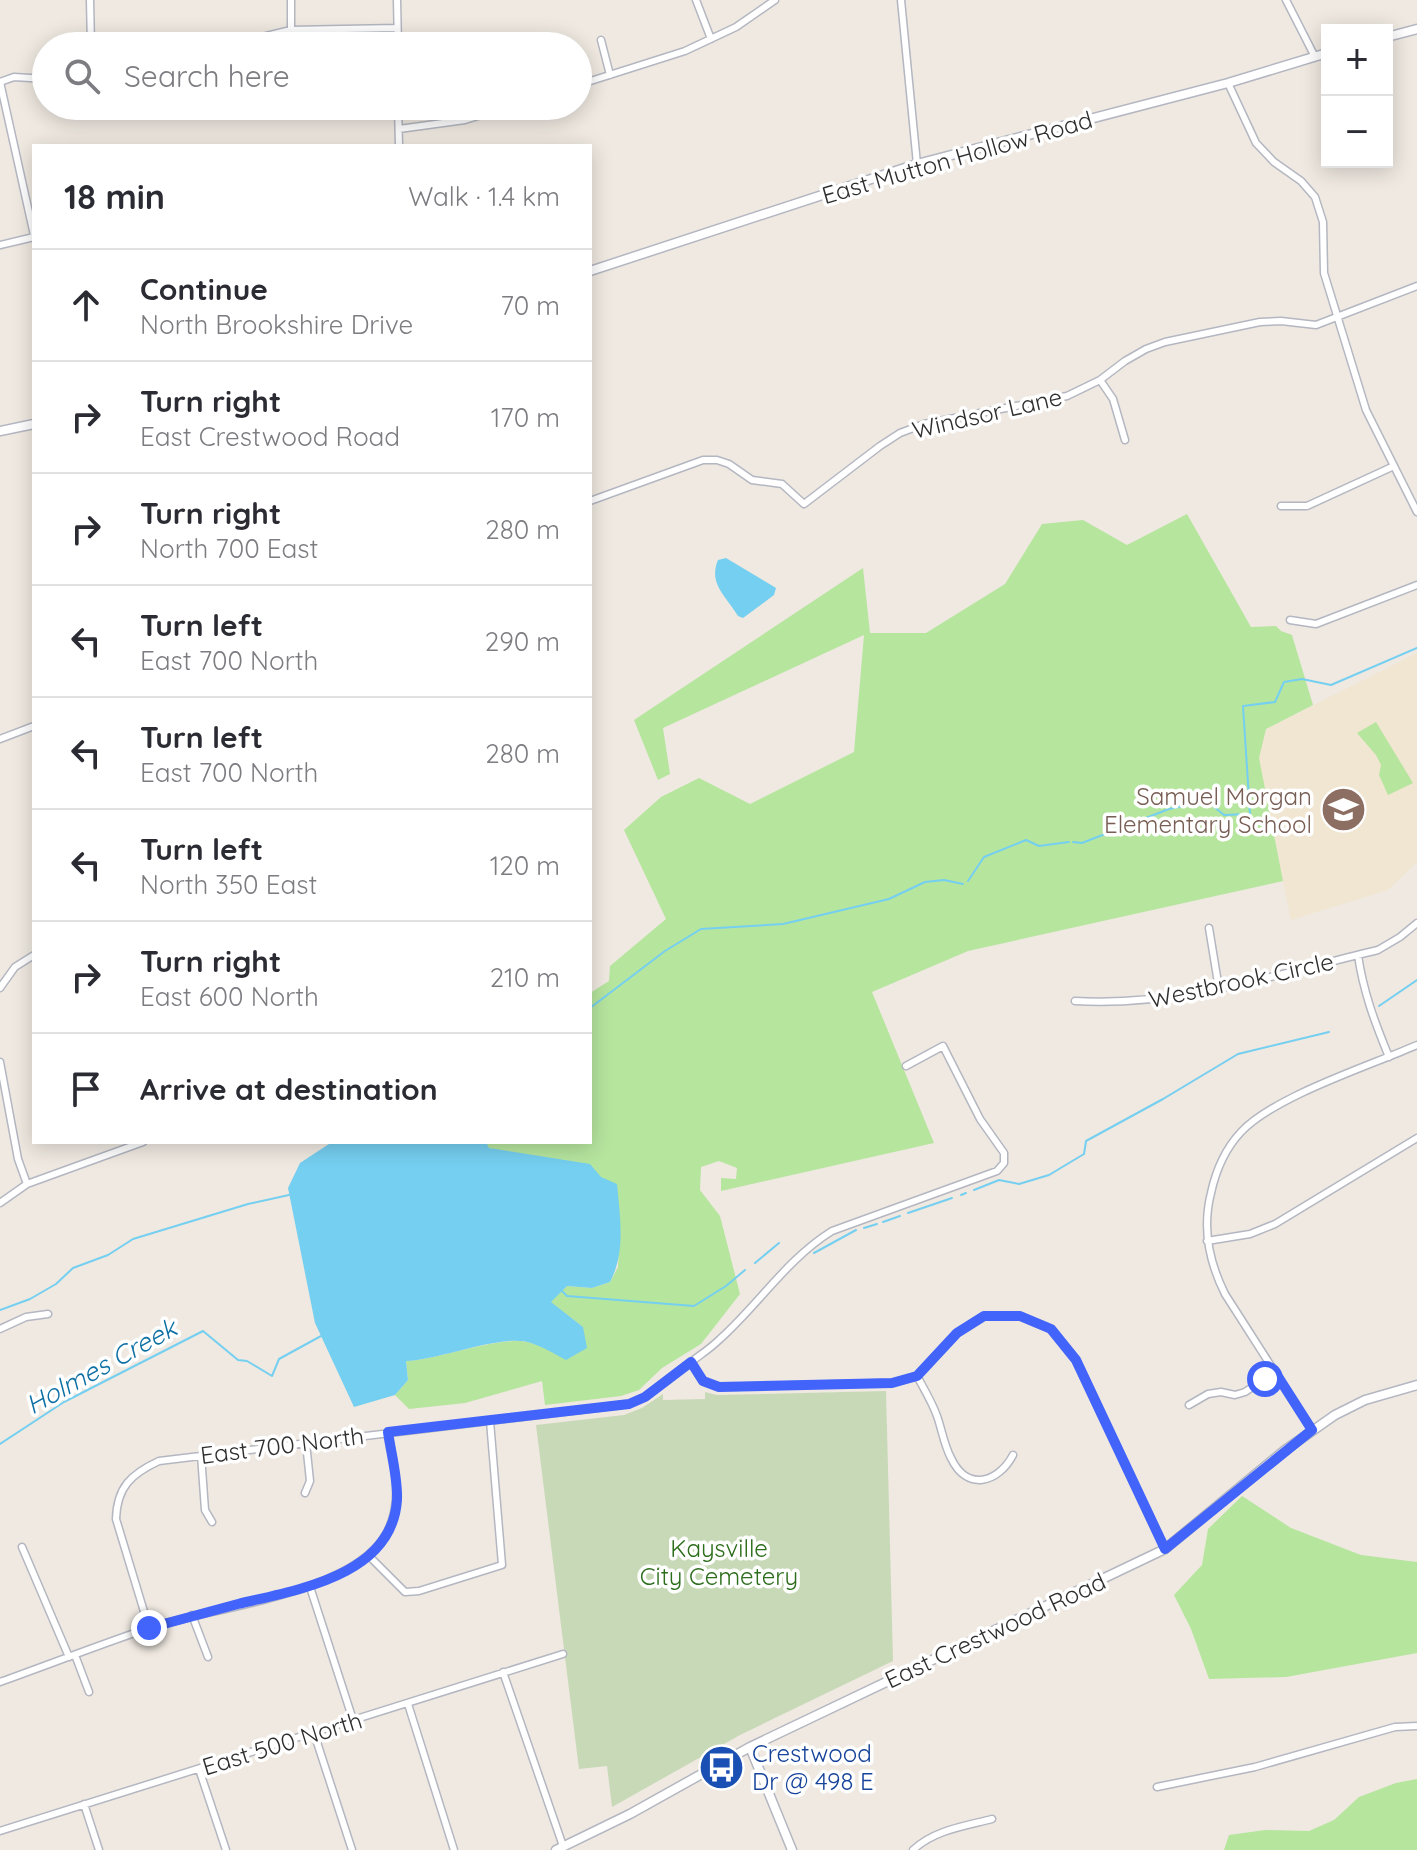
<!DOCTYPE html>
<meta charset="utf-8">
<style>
body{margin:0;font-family:Quicksand,sans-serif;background:#f7f7f7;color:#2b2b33}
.controls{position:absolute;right:24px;top:24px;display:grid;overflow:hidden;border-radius:0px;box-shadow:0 4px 20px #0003}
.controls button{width:72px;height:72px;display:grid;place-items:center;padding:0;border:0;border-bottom:2px solid #e1e1e2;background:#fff;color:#2b2b33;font:40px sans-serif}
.stop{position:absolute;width:24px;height:24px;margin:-18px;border:6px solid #4264fb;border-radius:50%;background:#fff}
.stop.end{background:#4264fb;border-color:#fff;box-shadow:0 2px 8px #0008}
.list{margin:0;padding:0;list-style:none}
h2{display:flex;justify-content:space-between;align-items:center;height:104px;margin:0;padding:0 32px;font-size:34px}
h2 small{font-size:26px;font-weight:400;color:#7c7c81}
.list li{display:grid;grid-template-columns:52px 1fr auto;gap:24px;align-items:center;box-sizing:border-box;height:112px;padding:0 32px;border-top:2px solid #e1e1e2}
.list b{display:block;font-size:30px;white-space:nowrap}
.list p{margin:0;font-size:26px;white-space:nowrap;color:#7c7c81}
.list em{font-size:26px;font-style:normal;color:#7c7c81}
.icon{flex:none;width:44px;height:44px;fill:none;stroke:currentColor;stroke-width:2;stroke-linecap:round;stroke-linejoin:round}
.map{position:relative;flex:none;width:1417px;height:1850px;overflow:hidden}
.search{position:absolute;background:#fff;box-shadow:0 4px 20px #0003;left:32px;top:32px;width:560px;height:88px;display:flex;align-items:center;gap:20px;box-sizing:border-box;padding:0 28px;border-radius:44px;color:#7c7c81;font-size:30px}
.panel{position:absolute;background:#fff;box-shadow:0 4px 20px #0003;left:32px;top:144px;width:560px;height:1000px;border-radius:0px}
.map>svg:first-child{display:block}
.education{fill:#f0e6d1}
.green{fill:#b6e59e}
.cemetery{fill:#c8d9b8}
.water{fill:#75cff0}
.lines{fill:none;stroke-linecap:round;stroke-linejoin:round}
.stream{stroke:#75cff0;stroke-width:2}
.minor-casing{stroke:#b4b7c1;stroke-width:9}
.tertiary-casing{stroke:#b4b7c1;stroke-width:11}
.minor{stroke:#fff;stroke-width:6}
.tertiary{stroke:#fff;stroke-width:8}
.route{stroke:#4264fb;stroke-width:10}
.labels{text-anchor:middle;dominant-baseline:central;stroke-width:7;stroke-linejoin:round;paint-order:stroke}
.street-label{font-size:24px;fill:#2e2e2e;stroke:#fff}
.education-label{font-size:24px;fill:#785e54;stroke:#fff;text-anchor:end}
.park-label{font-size:24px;fill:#2c6e1b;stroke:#fff}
.transit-label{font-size:24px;fill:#164399;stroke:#fff;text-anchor:start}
.water-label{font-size:26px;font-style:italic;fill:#0d6fa3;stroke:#fff}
</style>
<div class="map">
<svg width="1417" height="1850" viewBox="0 0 1417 1850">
<rect width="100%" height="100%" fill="#efe9e1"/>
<path class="education" d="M1417,653V862L1388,890L1291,920L1258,758L1266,729Z"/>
<path class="green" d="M1187,514L1251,627L1276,626L1281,631L1292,635L1313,705L1266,729L1259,758L1283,881L968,951L872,992L934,1143L721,1191V1178L736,1179L737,1168L719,1161L701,1167L700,1190L720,1216L740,1294L701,1344L662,1368L639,1390L621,1396L545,1405L542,1381L465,1403L409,1409L395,1395L408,1380L406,1361C439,1360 503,1334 531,1343C543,1346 555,1354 566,1359L583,1327L550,1302L567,1286L592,1288L610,1282L618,1267L620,1218L488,1148L486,1142H590V993L609,981L610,966L666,919L624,830L661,797L699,778L750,804L854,752L864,635L663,728L670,774L658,780L634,720L863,568L870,633H926L1005,584L1042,524L1083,520L1127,545Z
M1376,722L1413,783L1388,795L1379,775L1381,765L1376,755L1357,733Z
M1242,1496L1291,1528L1361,1555L1417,1562V1653L1286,1677L1209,1679L1191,1629L1174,1595L1202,1565L1208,1529Z
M1417,1779V1850H1224L1229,1835L1265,1830L1309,1831L1334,1820L1359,1797L1396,1783Z"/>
<path class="cemetery" d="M886,1391L893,1661L740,1735L612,1807L607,1766L579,1769L536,1425L624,1415L642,1408L663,1394V1400L705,1399V1392L717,1395Z"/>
<path class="water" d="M726,558L776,588L774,595L743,618L738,616C726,596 708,584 718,560Z
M332,1142H486L489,1148L590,1164L601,1177L617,1184C620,1217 626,1252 610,1282L592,1288L567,1286L551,1302L583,1327L587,1348L566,1360C555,1354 543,1347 531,1343C503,1333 440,1360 406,1361L408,1380L395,1395L354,1407L315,1323L288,1188L300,1163Z"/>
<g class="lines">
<path class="stream" d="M1073,842L1082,843L1169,809L1188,805H1212L1224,815L1250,814L1243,706L1275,702L1284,682L1302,679L1331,685L1417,648
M968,881L984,857L1026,840L1039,846L1069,842
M1379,1006L1417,980
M590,1008L665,951L701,929L783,924L889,899L925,882L944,880L963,884
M974,1190L999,1180L1019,1184L1049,1175L1084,1154L1086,1141L1163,1099L1238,1054L1329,1032
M961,1195L966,1193
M908,1213L952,1198
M883,1222L900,1216
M864,1228L877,1224
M814,1253L856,1230
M755,1263L779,1243
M561,1290L567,1296L694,1306L726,1286L745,1270
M0,1310L30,1299L56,1284L73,1268L108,1255L133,1239L248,1204L289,1195
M0,1444L64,1402L203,1331L238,1360L247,1361L272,1376L279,1359L321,1336"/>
<defs>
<path id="minor" d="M90,0L91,46
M291,0V30
M397,0L398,46
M696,0L711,39
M901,0L917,164
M1286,0L1315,57
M601,40L610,75
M494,41L495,46
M224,46L291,30L397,28
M1228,83L1256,143L1274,162L1301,181L1315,197L1323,222L1324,273L1366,410L1417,512
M578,85L685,51L736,27L775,0
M398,106L399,146
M399,129L465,120L510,106
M34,235L0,82L14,77L46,79
M0,245L34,237
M1100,380L1113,399L1125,440
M590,501L703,460H717L729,464L752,480L782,484L804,504L880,446L900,433L924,424L1067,396L1100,380L1125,361L1146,349L1165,342L1260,322L1281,321L1316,325L1417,286
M1281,506H1307L1394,466
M1290,620L1316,624L1417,585
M0,739L34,726
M1209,928L1219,989
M1358,955C1363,991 1375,1023 1389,1057
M0,988L15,967L34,955
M1075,1001C1179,1007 1278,974 1378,950L1400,937L1417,923
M0,1062L18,1159L27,1184
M0,1203L27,1184L143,1142
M1207,1241L1250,1234L1275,1224L1417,1138
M0,1329L26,1317L48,1314
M691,1362C700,1355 711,1348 720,1339C759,1304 787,1259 832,1231L997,1171L1004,1163V1153L980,1119L943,1046L906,1066
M917,1376C924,1389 932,1402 937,1416C942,1430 944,1445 951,1458C967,1492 998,1483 1013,1455
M1189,1405L1208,1394L1221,1392L1235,1395L1245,1392L1275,1372
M1312,1430L1225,1294C1209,1262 1202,1228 1211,1193C1216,1170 1225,1149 1241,1132C1275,1096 1369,1066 1417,1045
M201,1455L205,1510L212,1522
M305,1493L310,1481L306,1443
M22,1547L69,1657
M369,1556L405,1592L419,1591L502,1565L490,1421
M310,1587L353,1720
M192,1615L208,1657
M149,1628L116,1519C117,1487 131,1474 159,1461L629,1404L645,1397L691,1362L703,1381L719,1387L892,1383L917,1376L957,1333L984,1316H1020L1051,1329L1076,1360L1165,1549
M75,1655L89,1692
M503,1672L563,1846
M0,1682C50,1664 99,1645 149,1628C213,1607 353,1594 386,1534C404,1502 394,1465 388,1432
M408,1704L454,1850
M314,1733L352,1850
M199,1769L226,1850
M1157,1787L1255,1767L1395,1727L1417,1726
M84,1804L99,1850
M0,1831L563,1654
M913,1850C934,1830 965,1826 992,1819"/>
<path id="tertiary" d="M1387,37L1417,29
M590,271L917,164L1228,83L1327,53
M0,431L34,424
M750,1747L792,1850
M556,1850L630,1814L750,1747L1165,1549L1285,1450L1335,1415L1365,1400L1417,1385"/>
</defs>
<use href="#minor" class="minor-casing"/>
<use href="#tertiary" class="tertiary-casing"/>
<use href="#minor" class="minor"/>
<use href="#tertiary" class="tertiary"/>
</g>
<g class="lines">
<path class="route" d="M149,1628C178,1620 208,1612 238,1604C296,1590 392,1576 397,1500C398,1478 391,1454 388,1432L629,1404L645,1397L691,1362L703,1381L719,1387L892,1383L917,1376L957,1333L984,1316H1020L1051,1329L1076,1360L1165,1549L1312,1430L1275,1372L1265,1379"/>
</g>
<defs>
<symbol id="school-disc" viewBox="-11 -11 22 22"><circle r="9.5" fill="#8d6e63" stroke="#fff"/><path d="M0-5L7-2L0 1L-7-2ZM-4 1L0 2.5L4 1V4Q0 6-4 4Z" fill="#fff"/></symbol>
<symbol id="bus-disc" viewBox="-11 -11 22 22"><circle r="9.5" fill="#1a4fb4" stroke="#fff"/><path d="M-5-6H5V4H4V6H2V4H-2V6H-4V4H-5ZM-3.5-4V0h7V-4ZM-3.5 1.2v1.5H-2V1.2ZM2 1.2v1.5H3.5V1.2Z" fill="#fff"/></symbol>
</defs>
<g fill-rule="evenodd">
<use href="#school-disc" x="1318" y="784" width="51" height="51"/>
<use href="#bus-disc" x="696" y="1742" width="51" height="51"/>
</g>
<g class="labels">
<g class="street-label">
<text transform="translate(957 157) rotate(-16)">East Mutton Hollow Road</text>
<text transform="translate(987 413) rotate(-13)">Windsor Lane</text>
<text transform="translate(1241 980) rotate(-12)">Westbrook Circle</text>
<text transform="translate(282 1445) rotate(-7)">East 700 North</text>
<text transform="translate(995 1630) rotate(-25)">East Crestwood Road</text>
<text transform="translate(282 1743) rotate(-17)">East 500 North</text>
</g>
<g class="education-label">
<text x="1312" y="796">Samuel Morgan<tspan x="1312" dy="28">Elementary School</tspan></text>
</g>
<g class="park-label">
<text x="719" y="1548">Kaysville<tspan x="719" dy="28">City Cemetery</tspan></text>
</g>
<g class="transit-label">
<text x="752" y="1753">Crestwood<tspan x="752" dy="28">Dr @ 498 E</tspan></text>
</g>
<g class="water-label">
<text transform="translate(101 1366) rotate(-29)">Holmes Creek</text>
</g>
</g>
</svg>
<div class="controls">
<button>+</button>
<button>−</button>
</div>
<div class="stop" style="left:1265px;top:1379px"></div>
<div class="stop end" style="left:149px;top:1628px"></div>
<div class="search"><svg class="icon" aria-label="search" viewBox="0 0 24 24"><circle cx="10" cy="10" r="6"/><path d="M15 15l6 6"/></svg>Search here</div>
<section class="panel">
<h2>18 min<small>Walk · 1.4 km</small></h2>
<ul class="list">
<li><svg class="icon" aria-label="ahead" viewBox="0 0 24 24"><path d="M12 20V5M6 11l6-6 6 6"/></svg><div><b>Continue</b><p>North Brookshire Drive</p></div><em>70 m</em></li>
<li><svg class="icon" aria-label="right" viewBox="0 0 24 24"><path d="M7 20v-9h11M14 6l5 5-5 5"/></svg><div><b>Turn right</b><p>East Crestwood Road</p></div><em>170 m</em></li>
<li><svg class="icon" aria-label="right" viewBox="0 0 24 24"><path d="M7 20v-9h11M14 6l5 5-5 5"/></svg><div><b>Turn right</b><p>North 700 East</p></div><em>280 m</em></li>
<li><svg class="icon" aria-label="left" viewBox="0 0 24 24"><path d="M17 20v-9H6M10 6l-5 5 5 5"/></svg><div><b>Turn left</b><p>East 700 North</p></div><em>290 m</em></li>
<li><svg class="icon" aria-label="left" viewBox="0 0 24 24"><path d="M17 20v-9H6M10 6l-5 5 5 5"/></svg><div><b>Turn left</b><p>East 700 North</p></div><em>280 m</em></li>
<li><svg class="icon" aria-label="left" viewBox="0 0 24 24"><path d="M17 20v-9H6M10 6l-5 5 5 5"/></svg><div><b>Turn left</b><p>North 350 East</p></div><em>120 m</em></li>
<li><svg class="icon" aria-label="right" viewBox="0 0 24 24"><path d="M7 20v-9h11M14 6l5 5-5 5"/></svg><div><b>Turn right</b><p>East 600 North</p></div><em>210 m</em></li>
<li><svg class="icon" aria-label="arrive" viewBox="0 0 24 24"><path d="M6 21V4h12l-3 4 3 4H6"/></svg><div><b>Arrive at destination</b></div></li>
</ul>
</section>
</div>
